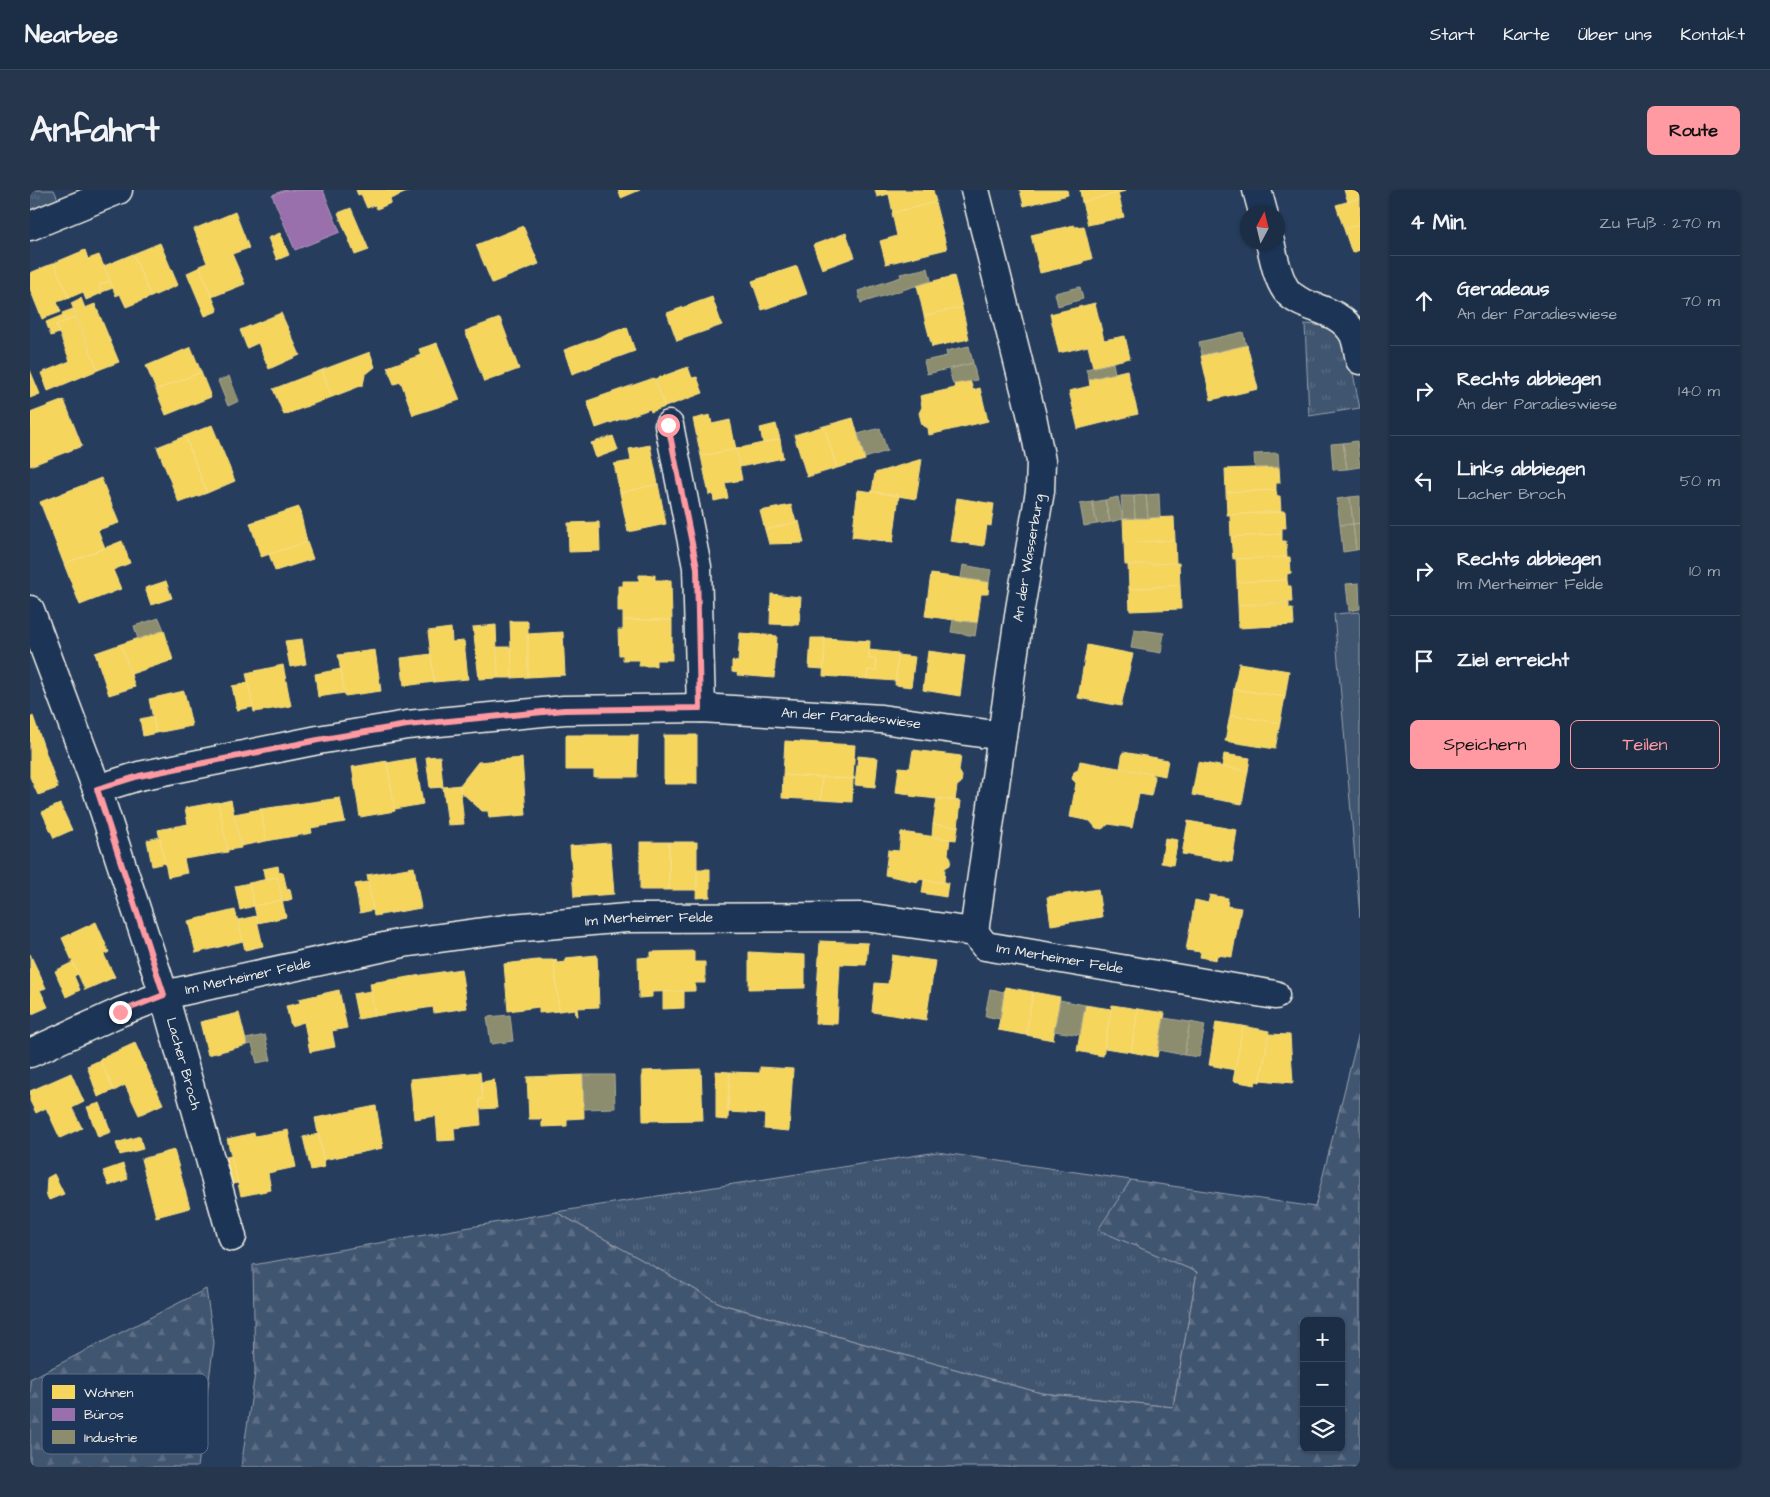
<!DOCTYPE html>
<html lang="de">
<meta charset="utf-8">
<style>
body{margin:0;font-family:"Architects Daughter",sans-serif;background:#25364d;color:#f1f3f6}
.controls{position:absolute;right:15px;bottom:15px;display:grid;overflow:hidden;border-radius:8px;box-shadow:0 1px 4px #0004}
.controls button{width:45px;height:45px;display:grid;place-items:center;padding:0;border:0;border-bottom:1px solid #3a4a5f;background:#1c2e46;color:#f1f3f6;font:25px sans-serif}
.compass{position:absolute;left:1210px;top:15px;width:45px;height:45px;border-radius:50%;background:#1c2e46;box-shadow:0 1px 4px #0004;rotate:7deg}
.stop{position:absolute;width:15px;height:15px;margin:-11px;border:4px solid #ff9aa2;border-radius:50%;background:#fff}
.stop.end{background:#ff9aa2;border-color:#fff;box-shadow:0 1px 5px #0008}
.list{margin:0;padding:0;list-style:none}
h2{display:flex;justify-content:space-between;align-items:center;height:65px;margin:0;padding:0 20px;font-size:21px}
h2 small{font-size:16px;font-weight:400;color:#a0a8b3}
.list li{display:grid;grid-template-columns:32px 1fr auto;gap:15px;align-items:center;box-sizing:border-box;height:90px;padding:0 20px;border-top:1px solid #3a4a5f}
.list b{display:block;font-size:19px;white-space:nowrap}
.list p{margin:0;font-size:16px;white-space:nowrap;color:#a0a8b3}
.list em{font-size:16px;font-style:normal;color:#a0a8b3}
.actions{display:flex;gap:10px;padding:15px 20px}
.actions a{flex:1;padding:11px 0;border:1px solid #ff9aa2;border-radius:8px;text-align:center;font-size:18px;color:#ff9aa2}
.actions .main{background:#ff9aa2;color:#111}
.icon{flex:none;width:28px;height:28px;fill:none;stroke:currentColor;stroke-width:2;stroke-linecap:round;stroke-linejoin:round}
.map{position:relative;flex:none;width:1330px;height:1277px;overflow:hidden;border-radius:8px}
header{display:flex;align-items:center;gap:30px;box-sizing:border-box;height:70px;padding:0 25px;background:#1c2e46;border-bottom:1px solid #3a4a5f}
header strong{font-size:24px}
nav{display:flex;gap:28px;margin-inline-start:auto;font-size:18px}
.intro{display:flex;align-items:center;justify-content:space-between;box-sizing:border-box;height:120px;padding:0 30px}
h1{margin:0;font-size:35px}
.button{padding:12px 22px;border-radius:8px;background:#ff9aa2;color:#111;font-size:18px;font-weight:700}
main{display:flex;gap:30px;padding:0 30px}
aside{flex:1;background:#1c2e46;border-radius:8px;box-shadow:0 1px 4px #0004}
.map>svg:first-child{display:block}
.grass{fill:url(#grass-tufts);stroke:#9aa2ac}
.forest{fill:url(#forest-firs);stroke:#9aa2ac;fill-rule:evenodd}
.green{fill:#40546f;stroke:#9aa2ac}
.homes{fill:#f6d55c;stroke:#f5dd86}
.offices{fill:#9970ab;stroke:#b497bd}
.industry{fill:#8c8c6e;stroke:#abaa93}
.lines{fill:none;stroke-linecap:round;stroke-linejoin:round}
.minor-casing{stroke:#f4f1e8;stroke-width:31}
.major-casing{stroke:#f4f1e8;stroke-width:31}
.minor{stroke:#1d3557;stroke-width:28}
.major{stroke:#1d3557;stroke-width:28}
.route{stroke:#ff9aa2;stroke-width:6}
.labels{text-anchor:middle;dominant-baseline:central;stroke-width:5;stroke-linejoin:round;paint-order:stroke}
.street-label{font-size:14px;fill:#f4f1e8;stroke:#1d3557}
.key{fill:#1d3557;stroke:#5e6d82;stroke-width:1}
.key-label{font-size:14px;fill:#f4f1e8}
</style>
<header>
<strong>Nearbee</strong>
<nav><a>Start</a><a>Karte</a><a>Über uns</a><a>Kontakt</a></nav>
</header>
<div class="intro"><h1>Anfahrt</h1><a class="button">Route</a></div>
<main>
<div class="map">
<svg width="1330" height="1277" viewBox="0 0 1330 1277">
<defs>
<pattern id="grass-tufts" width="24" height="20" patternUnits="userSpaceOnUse" patternTransform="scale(1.25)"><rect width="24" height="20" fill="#40546f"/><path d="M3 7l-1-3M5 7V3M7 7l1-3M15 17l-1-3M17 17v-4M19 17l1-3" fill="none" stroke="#5c6d84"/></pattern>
<pattern id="forest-firs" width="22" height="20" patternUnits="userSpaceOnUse" patternTransform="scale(1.25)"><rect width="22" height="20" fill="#40546f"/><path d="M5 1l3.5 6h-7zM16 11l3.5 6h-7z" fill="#5c6d84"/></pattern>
</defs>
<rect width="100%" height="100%" fill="#263d5d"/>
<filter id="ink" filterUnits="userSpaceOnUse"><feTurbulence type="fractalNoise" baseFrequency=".02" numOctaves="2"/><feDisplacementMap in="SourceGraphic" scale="10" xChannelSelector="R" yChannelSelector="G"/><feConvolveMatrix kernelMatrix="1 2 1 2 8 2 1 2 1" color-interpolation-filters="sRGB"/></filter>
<g filter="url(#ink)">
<path class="grass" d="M0,0H24L28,9L0,20Z
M1275,134C1322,134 1321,181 1330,218L1279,226Z
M907,962L1101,990L1069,1040L1167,1082L1143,1217L1011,1203L691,1114L526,1022Z"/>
<path class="forest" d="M1330,839V1277H211L225,1183L223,1075L526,1022L691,1114L1011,1203L1143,1217L1167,1082L1068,1040L1101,990L1285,1017ZM1274,1131H1311V1258H1274Z
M176,1099L184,1153L167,1277H0V1189Z"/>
<path class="green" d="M1330,422V727L1304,424Z"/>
<path class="homes" d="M326,0H382L360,9L361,13L347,19L345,15L337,18L331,4L328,5Z
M588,0H610L591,8Z
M845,0H858L859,4L847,7Z
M858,0H903L906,12L863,23Z
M990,0H1037L1038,5L994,16Z
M1050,0H1096V1L1052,12Z
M1314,0H1330V8L1318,12Z
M1088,3L1094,27L1058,35L1052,12Z
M1330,8V34L1314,39L1306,15Z
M905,12L917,59L856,74L850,51L867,46L862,23Z
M321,18L339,60L325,65L308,23Z
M205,22L219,58L202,64L215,94L182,107L169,76L177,73L164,39Z
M1330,34V60L1322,63L1314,39Z
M1044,35L1045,37L1054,36L1062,69L1053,71V73L1010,83L1001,45Z
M493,36L509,74L462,93L446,55Z
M250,43L259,65L247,70L238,48Z
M816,43L825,67L792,79L783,55Z
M130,53L148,95L121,107L103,64Z
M55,60L58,69L69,65L80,91L69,95L72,103L56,110L53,102L39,108L24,73Z
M103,64L121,107L96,117L90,104L86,106L74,76Z
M24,73L39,108L27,112L31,122L12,129L0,99V83Z
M767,76L777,104L732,120L722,91Z
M170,77L188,121L175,126L157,83Z
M924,86L932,117L894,126L887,95Z
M80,91L83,98L72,102L69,95Z
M682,107L692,135L647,151L637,123Z
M51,108L55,118L65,114L89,172L68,180L41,113Z
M1065,113L1074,150L1095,146L1100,168L1063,177L1058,156L1029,163L1020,124Z
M932,117L939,149L902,157L894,126Z
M43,119L46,127L36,131L32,123Z
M251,123L270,165L239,179L228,153L217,158L210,140Z
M33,125L36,131L26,135L29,143L21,146L16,132Z
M46,127L68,180L18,201L11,183L40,171L26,135Z
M470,128L489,179L454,192L435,141Z
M597,137L605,161L542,184L534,160Z
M407,153L430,210L383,225L371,192L364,194L357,177L391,165L389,159Z
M1217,155L1228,199L1181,210L1171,166Z
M161,157L171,182L126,200L116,176Z
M340,162L345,177L335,185L333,195L302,207L292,180Z
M658,177L662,188L667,187L673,203L635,217L625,189Z
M0,180L10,204L0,208Z
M292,180L302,207L254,225L243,199Z
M1097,180L1108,224L1048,239L1039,201L1060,196L1059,189Z
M171,182L181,207L136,225L126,200Z
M624,188L635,217L621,222L620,219L566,238L557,211Z
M940,190L943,200L950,198L958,231L899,245L898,238L892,235L889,223L892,217L890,206L925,198L924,194Z
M34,210L52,256L0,276V223Z
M680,225L682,234L700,230L706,259L671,266L663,229Z
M823,228L835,270L807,278L794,236Z
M746,234L750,249L733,253L730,238Z
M182,235L205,291L177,303L155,246Z
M794,236L807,278L777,287L764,245Z
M155,246L177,303L149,313L127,257Z
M583,246L588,260L566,268L561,253Z
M750,249L753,268L710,277L706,259Z
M620,255L628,294L590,303L584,274L601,271L599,259Z
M706,259L712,290L695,293L698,308L684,311L683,304L679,305L671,266Z
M892,269L886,309L842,302L845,283Z
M1249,277L1250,293H1246V300L1196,302L1195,279Z
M71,288L89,333L68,340L75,358L34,374L10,312Z
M628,294L636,334L598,342L590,303Z
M828,300L869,305L863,352L822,347Z
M1246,300L1247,306H1250L1251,322L1197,325L1196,302Z
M927,308L964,314L961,336L957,335L954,356L920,351Z
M761,315L766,332L735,340L730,321Z
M269,317L277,352L231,367L220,333Z
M1251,321H1255L1256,338H1252V344L1201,347L1200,325Z
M1144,327L1145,350L1094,353L1093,329Z
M769,331L774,353L739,354L735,340Z
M569,332L570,361L539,362L538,333Z
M1252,344V351H1256L1257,367L1203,369L1201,347Z
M1145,350L1146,373L1095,375L1094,353Z
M92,351L100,373L83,380L91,399L50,415L34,374Z
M277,352L283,369L245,381L239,364Z
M1257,367H1260L1261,383L1257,384V390L1207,392L1206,369Z
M1149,373L1150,395L1099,399L1098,375Z
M901,384L959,392L958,404H951L947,433L895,426Z
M609,385H625V390H641L642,430H593V422H588V396H593V391H609Z
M1257,390L1258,396H1261L1262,412L1208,415L1207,392Z
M136,391L142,408L121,415L115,398Z
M1150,395L1151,419L1100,421L1099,399Z
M741,404L771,407L769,435L740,434Z
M1259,413V419H1263L1264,435L1209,438L1208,415Z
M593,430H642V470H626V476H609L610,470H593V465H589L588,440H593Z
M480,431H498V487L482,488Z
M466,435L468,488L449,489L443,437Z
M421,438L422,452L434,451L438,489L404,492L398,441Z
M134,440L143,470L101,484L91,454Z
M533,442L535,485L498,487L497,444Z
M710,443L747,446L744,488L707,485L708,483L702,482V471L708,472Z
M781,448H795L794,479L779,478Z
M795,448L840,451L839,469H846V481L838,480L837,489L793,486Z
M272,449L276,474L260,477L255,451Z
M91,454L105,497L79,505L65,463Z
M1057,455L1103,464L1091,516L1048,508Z
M467,457H481L482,488H468Z
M345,460L351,501L315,506L308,465Z
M839,460L868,463L866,491L837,489L838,480L846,481V469H839Z
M898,461L935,466L930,506L893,500Z
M401,464L404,492L374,496L371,468Z
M868,465L885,467L881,497L865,495Z
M1209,473L1259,481L1255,507L1204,499Z
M253,475L261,516L224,522L216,483Z
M311,479L314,503L288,507L285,484Z
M218,493L223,517L207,520L202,496Z
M1204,499L1255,507L1250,533L1200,525Z
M154,501L162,536L126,543L119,509Z
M1200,525L1250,533L1245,559L1195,551Z
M3,526L28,598L8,605L0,587V528Z
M123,526L126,543L113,546L110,529Z
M536,545H608L607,587H564V580H536Z
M634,545H667V594H634Z
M755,551L825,555L823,586L825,589L753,585Z
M883,560L931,566L929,581L932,586L931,593L927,596L925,611L880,606V604L866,602L869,577L880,578Z
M1093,562L1138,570L1135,586L1090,578Z
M1194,564L1220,568L1218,581L1192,577Z
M410,566L413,597L400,598L396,567Z
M828,566L848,568L845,597L825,595Z
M385,568L393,614L365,619L357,573Z
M492,568L496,625L459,628L458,621H452L430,601V595L448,572Z
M357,571L365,621L330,627L322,577Z
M1050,571L1122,584L1125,588L1121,606L1109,604L1102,638L1079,634L1072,639L1066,638L1060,631L1040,627L1046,593L1042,589L1044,582L1048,580Z
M1168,572L1218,581L1212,614L1162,605Z
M753,585L792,587L791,610L752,608Z
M792,587L823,589L822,612L791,610Z
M430,595L434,634L418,635L413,597Z
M310,608L315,632L281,638L282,643L236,651L231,619Z
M907,608L931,611L928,637L903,634Z
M201,610L211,658L198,660L188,613Z
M188,612L198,662L154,669L157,683L138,687L128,640L158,634L155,618Z
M30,614L42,640L24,648L12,622Z
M231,619L236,651L211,656L204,624Z
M1158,631L1207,640L1202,672L1152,664Z
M903,634L928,637L926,650L902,647Z
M871,642L920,649L918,664L921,668L920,675L915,678L914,693L888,689V692L855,685L858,660L869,661Z
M130,647L135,673L122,676L117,650Z
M1135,648L1148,650L1143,675L1131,673Z
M610,652H639V700H610Z
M639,652H667V700H639Z
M580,653L584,704L544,707L540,656Z
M248,676L249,683L253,682L257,700L260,699L262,709L253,712L247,687L235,690L233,679Z
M384,677L391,718L344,726L337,685Z
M667,679H680V707L666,708Z
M247,687L252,710L224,716L219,693Z
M894,690L918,693L916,707L892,703Z
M338,692L343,720L330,723L325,694Z
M219,693L224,716L210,720L205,696Z
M1068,699L1072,727L1021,735L1017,707Z
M1180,705L1198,708L1197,716L1211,718L1202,767L1187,765L1186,770L1170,767L1171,762L1156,760L1165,710L1178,713Z
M252,710L256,727L228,733L224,716Z
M205,720L213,751L166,763L158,731Z
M226,726L233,756L215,760L208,730Z
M66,732L79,762L74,765L85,787L55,800L32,748Z
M790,751L838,753L836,775L810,774L807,834L785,833Z
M664,761V772H675V793H665V801L622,802V807L609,808L608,768L621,767V762Z
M719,762L775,765V798L719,799Z
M0,764L16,798L10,800L18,817L0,825Z
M567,765L569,817L547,818L548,826H546L545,819L529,821L524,770L526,769L527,773L536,772L535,768Z
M862,765L905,771L896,830L842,822L845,793L858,794Z
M507,770H524L529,821L509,823V817L478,821L474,774Z
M43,772L48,784L44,786L50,800L36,807L25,781Z
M431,779L437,818L404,823L403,817L345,826L340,793Z
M975,797L1003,802L996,845L968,840Z
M309,800L317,838L302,841L305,857L280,862L274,832L261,836L256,816L270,813L269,809Z
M341,801L345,826L328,829L323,804Z
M654,801V818L633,819V802Z
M1003,802L1030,807L1023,850L996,845Z
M1055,815L1081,819L1073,866L1047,861Z
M1082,815L1108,819L1101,862L1074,858Z
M1108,819L1135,823L1127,867L1101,862Z
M209,823L217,855L178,865L170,832Z
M1186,832L1213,836L1205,880L1179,875Z
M1213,836L1239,841L1232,885L1230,892L1226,891L1225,895L1203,891Z
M1239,844L1260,845L1263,893L1230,890Z
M105,853L133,914L109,925L95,895L84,901L70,869Z
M70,870L84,900L68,907L57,876Z
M730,877L763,879L759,941L734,939L735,924L697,922L700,882L730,883Z
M671,879L673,930L613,931L612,881Z
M686,881L700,882L698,930L686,929Z
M450,882L453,909H449L451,935L424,938L425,950L408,951L406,926L384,929L380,889Z
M41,883L54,912L42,918L52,938L30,948L16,918L6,923L0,911V901Z
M553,885L554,928L537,929V936L512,937V929H499L497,887Z
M464,890L467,918L450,919L449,909H453L451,892Z
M70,913L81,942L68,947L57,917Z
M346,916L353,958L293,970L285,928Z
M258,940L266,977L238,983L241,1000L211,1006L197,949L224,943L225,946Z
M289,944L295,977L281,980L273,947Z
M110,946L113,959L90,965L86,953Z
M144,960L160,1018L126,1027L111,969Z
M201,966L208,993L195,995L188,969Z
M93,974L98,989L79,996L73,981Z
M24,984L34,1004L19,1010L16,1004L17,988Z"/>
<path class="offices" d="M255,0H293L310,42L265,60L242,5Z"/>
<path class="industry" d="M898,78L901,91L831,113L828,101L871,87L870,84Z
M1050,97L1053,109L1028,116L1025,103Z
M1213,142L1216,155L1172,165L1169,152Z
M939,156L943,173L897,184L894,171L917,166L916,161Z
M943,173L947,190L923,194L919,179Z
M1083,173L1085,183L1059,189L1056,179Z
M199,186L209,211L198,216L188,191Z
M850,238L857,261L835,268L828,244Z
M1327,251L1330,277L1317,279L1313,253Z
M1313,253L1317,279L1303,280L1301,254Z
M1248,263L1249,277L1225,278L1224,264Z
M1129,304L1130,327L1118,328L1116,305Z
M1116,305L1118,328H1105L1104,306Z
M1091,306H1104L1105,328L1093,329Z
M1330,306V333L1323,334L1320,307Z
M1088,307L1093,329L1080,332L1075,310Z
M1320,307L1323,334L1310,335L1307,309Z
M1075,310L1080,332L1067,334L1062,312Z
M1062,312L1067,334L1054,336L1050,314Z
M1330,333V359L1326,360L1323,334Z
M1323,334L1326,360L1313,362L1310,335Z
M933,375L961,380L959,392L931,388Z
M1329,393L1330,419L1319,421L1316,394Z
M129,428L134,440L108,449L104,436Z
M923,430L947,433L945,446L921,442Z
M1104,439L1134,443L1131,463L1101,458Z
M960,799L974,802L970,829L955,826Z
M1030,810L1055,815L1050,845L1024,841Z
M480,825L483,851L461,854L457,827Z
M1134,828L1160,832L1154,865L1128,860Z
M1160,832L1175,835L1169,867L1154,865Z
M235,845L241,870L227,873L222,854L217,855L216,849Z
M553,885H584L585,918L554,919Z"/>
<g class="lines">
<defs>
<g id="minor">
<path d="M1227,0L1233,22"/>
<path d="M1240,52C1244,68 1247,87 1256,100C1272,121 1306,115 1323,143C1327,150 1328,162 1330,170"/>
<path d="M639,235L667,377L671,518"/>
<path id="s1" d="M0,420L67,599L134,805L202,1047"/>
<path id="s2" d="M67,599L109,586L288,550L377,535L534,520L671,518L851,529L972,546"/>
<path id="s3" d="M944,742L990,419L1010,301L1011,271L1003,231L945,0"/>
<path id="s4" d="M0,863L90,822L134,805L373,753L482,738L596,728L834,727L944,742L955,756L1245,805"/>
</g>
<path id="major" d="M0,36L88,0"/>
</defs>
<use href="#minor" class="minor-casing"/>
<use href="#major" class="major-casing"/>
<use href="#minor" class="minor"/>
<use href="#major" class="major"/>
</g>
</g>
<g class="lines" filter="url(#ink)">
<path class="route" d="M90,822L134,805L67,599L109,586L288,550L377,535L534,520L670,518L667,378L638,235"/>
</g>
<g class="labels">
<g class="street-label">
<text stroke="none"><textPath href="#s3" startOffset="378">An der Wasserburg</textPath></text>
<text stroke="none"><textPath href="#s2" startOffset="762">An der Paradieswiese</textPath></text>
<text stroke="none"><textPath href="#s4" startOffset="638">Im Merheimer Felde</textPath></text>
<text stroke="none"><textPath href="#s4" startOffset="1058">Im Merheimer Felde</textPath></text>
<text stroke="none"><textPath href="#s4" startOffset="232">Im Merheimer Felde</textPath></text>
<text stroke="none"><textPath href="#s1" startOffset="479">Lacher Broch</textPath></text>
</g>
</g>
<rect x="12" y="1184" width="166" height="80" rx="8" class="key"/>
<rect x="22" y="1195" width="23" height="14" fill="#f6d55c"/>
<rect x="22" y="1218" width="23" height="13" fill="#9970ab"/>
<rect x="22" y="1240" width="23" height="14" fill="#8c8c6e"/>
<g class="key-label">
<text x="54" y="1207">Wohnen</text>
<text x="54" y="1229">Büros</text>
<text x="54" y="1252">Industrie</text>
</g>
</svg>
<div class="controls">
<button>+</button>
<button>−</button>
<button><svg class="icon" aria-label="layers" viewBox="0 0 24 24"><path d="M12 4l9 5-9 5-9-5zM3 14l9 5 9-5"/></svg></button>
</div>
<svg class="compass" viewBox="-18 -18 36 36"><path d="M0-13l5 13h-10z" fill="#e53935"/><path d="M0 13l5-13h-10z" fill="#a0a8b3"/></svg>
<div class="stop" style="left:638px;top:235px"></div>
<div class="stop end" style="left:90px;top:822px"></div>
</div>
<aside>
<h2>4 Min.<small>Zu Fuß · 270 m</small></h2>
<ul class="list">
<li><svg class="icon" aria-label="ahead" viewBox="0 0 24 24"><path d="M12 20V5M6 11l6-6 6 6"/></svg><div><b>Geradeaus</b><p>An der Paradieswiese</p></div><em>70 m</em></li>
<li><svg class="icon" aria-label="right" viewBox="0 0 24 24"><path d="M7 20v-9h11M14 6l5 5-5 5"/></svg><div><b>Rechts abbiegen</b><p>An der Paradieswiese</p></div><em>140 m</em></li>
<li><svg class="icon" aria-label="left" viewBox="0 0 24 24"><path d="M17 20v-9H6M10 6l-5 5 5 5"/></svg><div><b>Links abbiegen</b><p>Lacher Broch</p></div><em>50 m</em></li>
<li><svg class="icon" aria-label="right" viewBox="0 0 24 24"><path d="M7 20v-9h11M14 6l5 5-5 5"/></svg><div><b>Rechts abbiegen</b><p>Im Merheimer Felde</p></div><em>10 m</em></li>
<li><svg class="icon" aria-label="arrive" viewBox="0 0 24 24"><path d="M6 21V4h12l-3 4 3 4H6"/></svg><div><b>Ziel erreicht</b></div></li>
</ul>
<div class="actions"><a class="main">Speichern</a><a>Teilen</a></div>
</aside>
</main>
